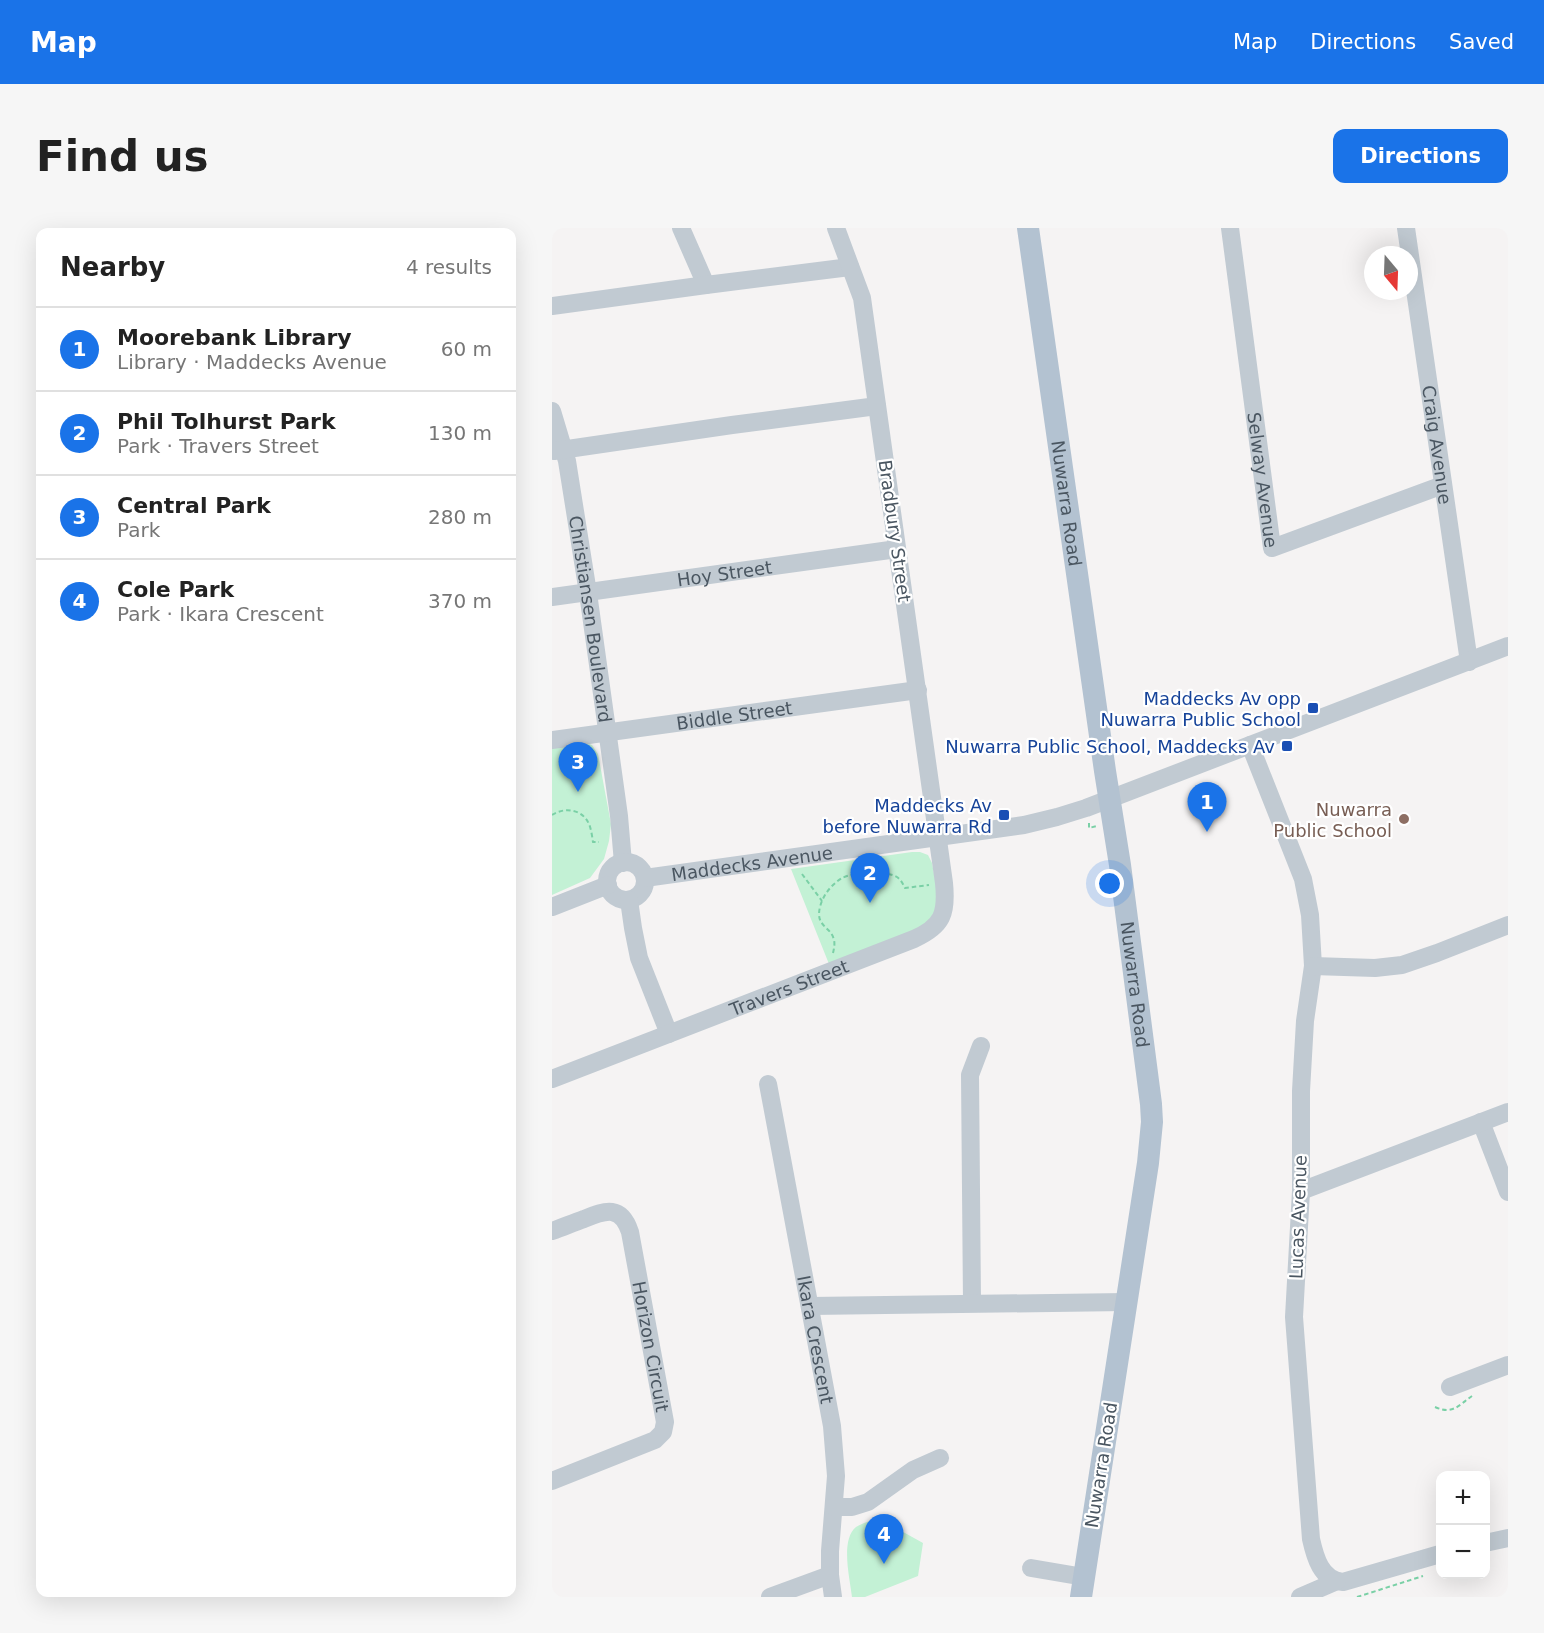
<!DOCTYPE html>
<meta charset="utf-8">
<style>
body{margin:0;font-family:"DejaVu Sans",sans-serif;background:#f6f6f6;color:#222}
.controls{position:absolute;right:18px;bottom:18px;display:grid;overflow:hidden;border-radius:12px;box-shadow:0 6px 24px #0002}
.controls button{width:54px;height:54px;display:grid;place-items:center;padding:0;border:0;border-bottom:2px solid #e0e0e0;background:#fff;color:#222;font:30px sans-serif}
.compass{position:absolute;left:812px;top:18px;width:54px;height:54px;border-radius:50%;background:#fff;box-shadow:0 6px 24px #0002;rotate:161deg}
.you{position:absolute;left:558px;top:656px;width:21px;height:21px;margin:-15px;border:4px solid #fff;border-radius:50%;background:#1a73e8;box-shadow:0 0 0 9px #1a73e833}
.badge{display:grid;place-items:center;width:39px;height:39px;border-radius:50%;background:#1a73e8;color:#fff;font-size:20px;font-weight:700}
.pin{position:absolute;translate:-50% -50px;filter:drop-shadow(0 2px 3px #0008)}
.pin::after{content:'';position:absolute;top:32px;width:21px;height:18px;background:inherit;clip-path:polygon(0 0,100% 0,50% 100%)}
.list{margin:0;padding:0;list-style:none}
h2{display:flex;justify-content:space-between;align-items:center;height:78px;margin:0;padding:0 24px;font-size:26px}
h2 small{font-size:20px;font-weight:400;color:#767676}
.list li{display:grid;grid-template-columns:39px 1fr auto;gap:18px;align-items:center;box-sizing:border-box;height:84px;padding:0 24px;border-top:2px solid #e0e0e0}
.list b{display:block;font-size:22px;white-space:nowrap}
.list p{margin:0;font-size:20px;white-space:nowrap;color:#767676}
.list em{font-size:20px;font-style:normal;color:#767676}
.map{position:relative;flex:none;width:956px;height:1369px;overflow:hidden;border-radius:12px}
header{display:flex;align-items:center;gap:36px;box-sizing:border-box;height:84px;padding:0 30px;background:#1a73e8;color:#fff}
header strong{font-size:28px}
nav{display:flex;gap:33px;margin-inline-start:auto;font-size:21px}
.intro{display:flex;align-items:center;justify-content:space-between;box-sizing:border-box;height:144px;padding:0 36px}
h1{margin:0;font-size:42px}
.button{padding:15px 27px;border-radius:12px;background:#1a73e8;color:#fff;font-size:21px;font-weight:700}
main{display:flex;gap:36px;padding:0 36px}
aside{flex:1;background:#fff;border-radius:12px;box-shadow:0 6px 24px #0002}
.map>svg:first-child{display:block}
.green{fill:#c3f1d5}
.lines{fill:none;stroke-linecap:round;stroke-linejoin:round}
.path{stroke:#7ad0a6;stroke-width:2;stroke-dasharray:4.5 3;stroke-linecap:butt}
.minor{stroke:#c1cad2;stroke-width:18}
.major{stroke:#b3c2d1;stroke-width:22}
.transit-dot{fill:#1a4fb4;stroke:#fff;stroke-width:2}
.education-dot{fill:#8d6e63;stroke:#fff;stroke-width:2}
.labels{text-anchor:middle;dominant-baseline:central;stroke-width:4.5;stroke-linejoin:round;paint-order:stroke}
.street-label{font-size:18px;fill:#4a5661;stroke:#fff}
.transit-label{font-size:18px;fill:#164399;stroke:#fff;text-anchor:end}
.education-label{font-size:18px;fill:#785e54;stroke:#fff;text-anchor:end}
</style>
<header>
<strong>Map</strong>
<nav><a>Map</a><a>Directions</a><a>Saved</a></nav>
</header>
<div class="intro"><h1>Find us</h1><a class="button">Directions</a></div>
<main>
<aside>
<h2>Nearby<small>4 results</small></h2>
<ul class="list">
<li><span class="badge">1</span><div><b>Moorebank Library</b><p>Library · Maddecks Avenue</p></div><em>60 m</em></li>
<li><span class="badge">2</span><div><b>Phil Tolhurst Park</b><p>Park · Travers Street</p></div><em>130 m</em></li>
<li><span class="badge">3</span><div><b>Central Park</b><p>Park</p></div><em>280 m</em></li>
<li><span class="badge">4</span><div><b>Cole Park</b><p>Park · Ikara Crescent</p></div><em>370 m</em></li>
</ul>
</aside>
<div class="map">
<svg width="956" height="1369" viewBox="0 0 956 1369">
<rect width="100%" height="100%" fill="#f5f3f3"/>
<path class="green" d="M30,513L40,517L46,526L59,596L57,613L52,631L38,650L0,667V518Z
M360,624H368L376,627L380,635L386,667L383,683L376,695L361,703L277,736L239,641Z
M326,1290L371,1315L366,1348L313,1369H300C298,1351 288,1312 304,1299C310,1295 319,1293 326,1290Z"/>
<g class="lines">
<path class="path" d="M24,537L34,524
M0,587C12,579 29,581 36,594C39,599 40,608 41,614H47
M537,595V600L545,598
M250,646L270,673
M281,725C282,721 283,716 282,712C279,698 263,699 268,679C271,667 279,657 290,650C302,644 333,642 345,649C349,652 351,656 353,660L377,657
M883,1179C901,1187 907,1177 920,1168
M805,1369L871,1348"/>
<g class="minor">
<path d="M129,0L154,57"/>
<path id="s1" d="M678,0L720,320L891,257"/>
<path id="s2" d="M854,0L917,434"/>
<path d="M0,78L154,57L298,39"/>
<path id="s3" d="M0,183L15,233L36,365L67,588L71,635"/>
<path d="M2,223L180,197L325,178"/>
<path id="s4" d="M0,369L345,321"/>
<path id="s5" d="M0,512L366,462"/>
<path d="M698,517L751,651L758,687L761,738L753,793L749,863V963L742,1089L759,1311C763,1329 769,1352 791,1354L888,1326"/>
<circle cx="74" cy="653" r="19"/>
<path id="s6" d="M93,650L472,597L505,589L534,580L956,418"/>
<path d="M77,672L81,700L87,730L117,806"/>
<path d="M0,679L56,657"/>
<path d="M761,738L823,740L850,737L885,725L956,697"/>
<path id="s7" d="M0,851L362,711C391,698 395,685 392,655L310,70L284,0"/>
<path id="s8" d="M216,856L280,1198L284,1248L278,1323V1347L281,1369"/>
<path d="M929,894L956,964"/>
<path d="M749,963L956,884"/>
<path id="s9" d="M0,1003C11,999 21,995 32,991C54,982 69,977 78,1004L113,1194L111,1204L103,1212L0,1253"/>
<path d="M420,1075L418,847L429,818"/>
<path d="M258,1078L574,1074"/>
<path d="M898,1159L956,1137"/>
<path d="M282,1279H300L316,1274L361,1242L388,1230"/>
<path d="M933,1315L956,1310"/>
<path d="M479,1340L532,1349"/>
<path d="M218,1369L278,1347"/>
<path d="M748,1369L785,1353"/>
</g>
<path class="major" id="s10" d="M476,0L553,543L568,637L599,876L600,894L596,935L529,1369"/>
</g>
<g class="transit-dot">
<rect x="755" y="474" width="12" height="12" rx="3"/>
<rect x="729" y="512" width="12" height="12" rx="3"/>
<rect x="446" y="581" width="12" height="12" rx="3"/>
</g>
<circle class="education-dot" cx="852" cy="591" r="6"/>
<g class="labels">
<g class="street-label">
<text stroke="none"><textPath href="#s2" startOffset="219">Craig Avenue</textPath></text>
<text stroke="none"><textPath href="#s1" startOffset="254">Selway Avenue</textPath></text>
<text stroke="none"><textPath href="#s10" startOffset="278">Nuwarra Road</textPath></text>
<text transform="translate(343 303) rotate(82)">Bradbury Street</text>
<text stroke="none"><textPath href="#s4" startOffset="174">Hoy Street</textPath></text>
<text stroke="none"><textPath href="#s3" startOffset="212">Christiansen Boulevard</textPath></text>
<text stroke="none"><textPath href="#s5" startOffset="184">Biddle Street</textPath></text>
<text stroke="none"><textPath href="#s6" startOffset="108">Maddecks Avenue</textPath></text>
<text stroke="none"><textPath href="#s10" startOffset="764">Nuwarra Road</textPath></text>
<text stroke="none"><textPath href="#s7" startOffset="254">Travers Street</textPath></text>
<text transform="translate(746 989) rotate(-88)">Lucas Avenue</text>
<text stroke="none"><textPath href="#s8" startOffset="260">Ikara Crescent</textPath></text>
<text stroke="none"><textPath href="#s9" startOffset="208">Horizon Circuit</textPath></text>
<text transform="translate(549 1237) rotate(-81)">Nuwarra Road</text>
</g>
<g class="transit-label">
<text x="749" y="470">Maddecks Av opp<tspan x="749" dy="21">Nuwarra Public School</tspan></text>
<text x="723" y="518">Nuwarra Public School, Maddecks Av</text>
<text x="440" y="577">Maddecks Av<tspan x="440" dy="21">before Nuwarra Rd</tspan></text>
</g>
<g class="education-label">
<text x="840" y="581">Nuwarra<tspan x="840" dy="21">Public School</tspan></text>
</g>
</g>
</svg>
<div class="controls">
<button>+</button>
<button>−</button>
</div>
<svg class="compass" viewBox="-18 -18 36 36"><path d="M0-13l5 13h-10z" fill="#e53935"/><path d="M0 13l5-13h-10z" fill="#767676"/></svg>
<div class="you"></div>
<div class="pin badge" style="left:655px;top:604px">1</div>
<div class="pin badge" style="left:318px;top:675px">2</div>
<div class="pin badge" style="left:26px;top:564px">3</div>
<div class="pin badge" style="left:332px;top:1336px">4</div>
</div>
</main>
